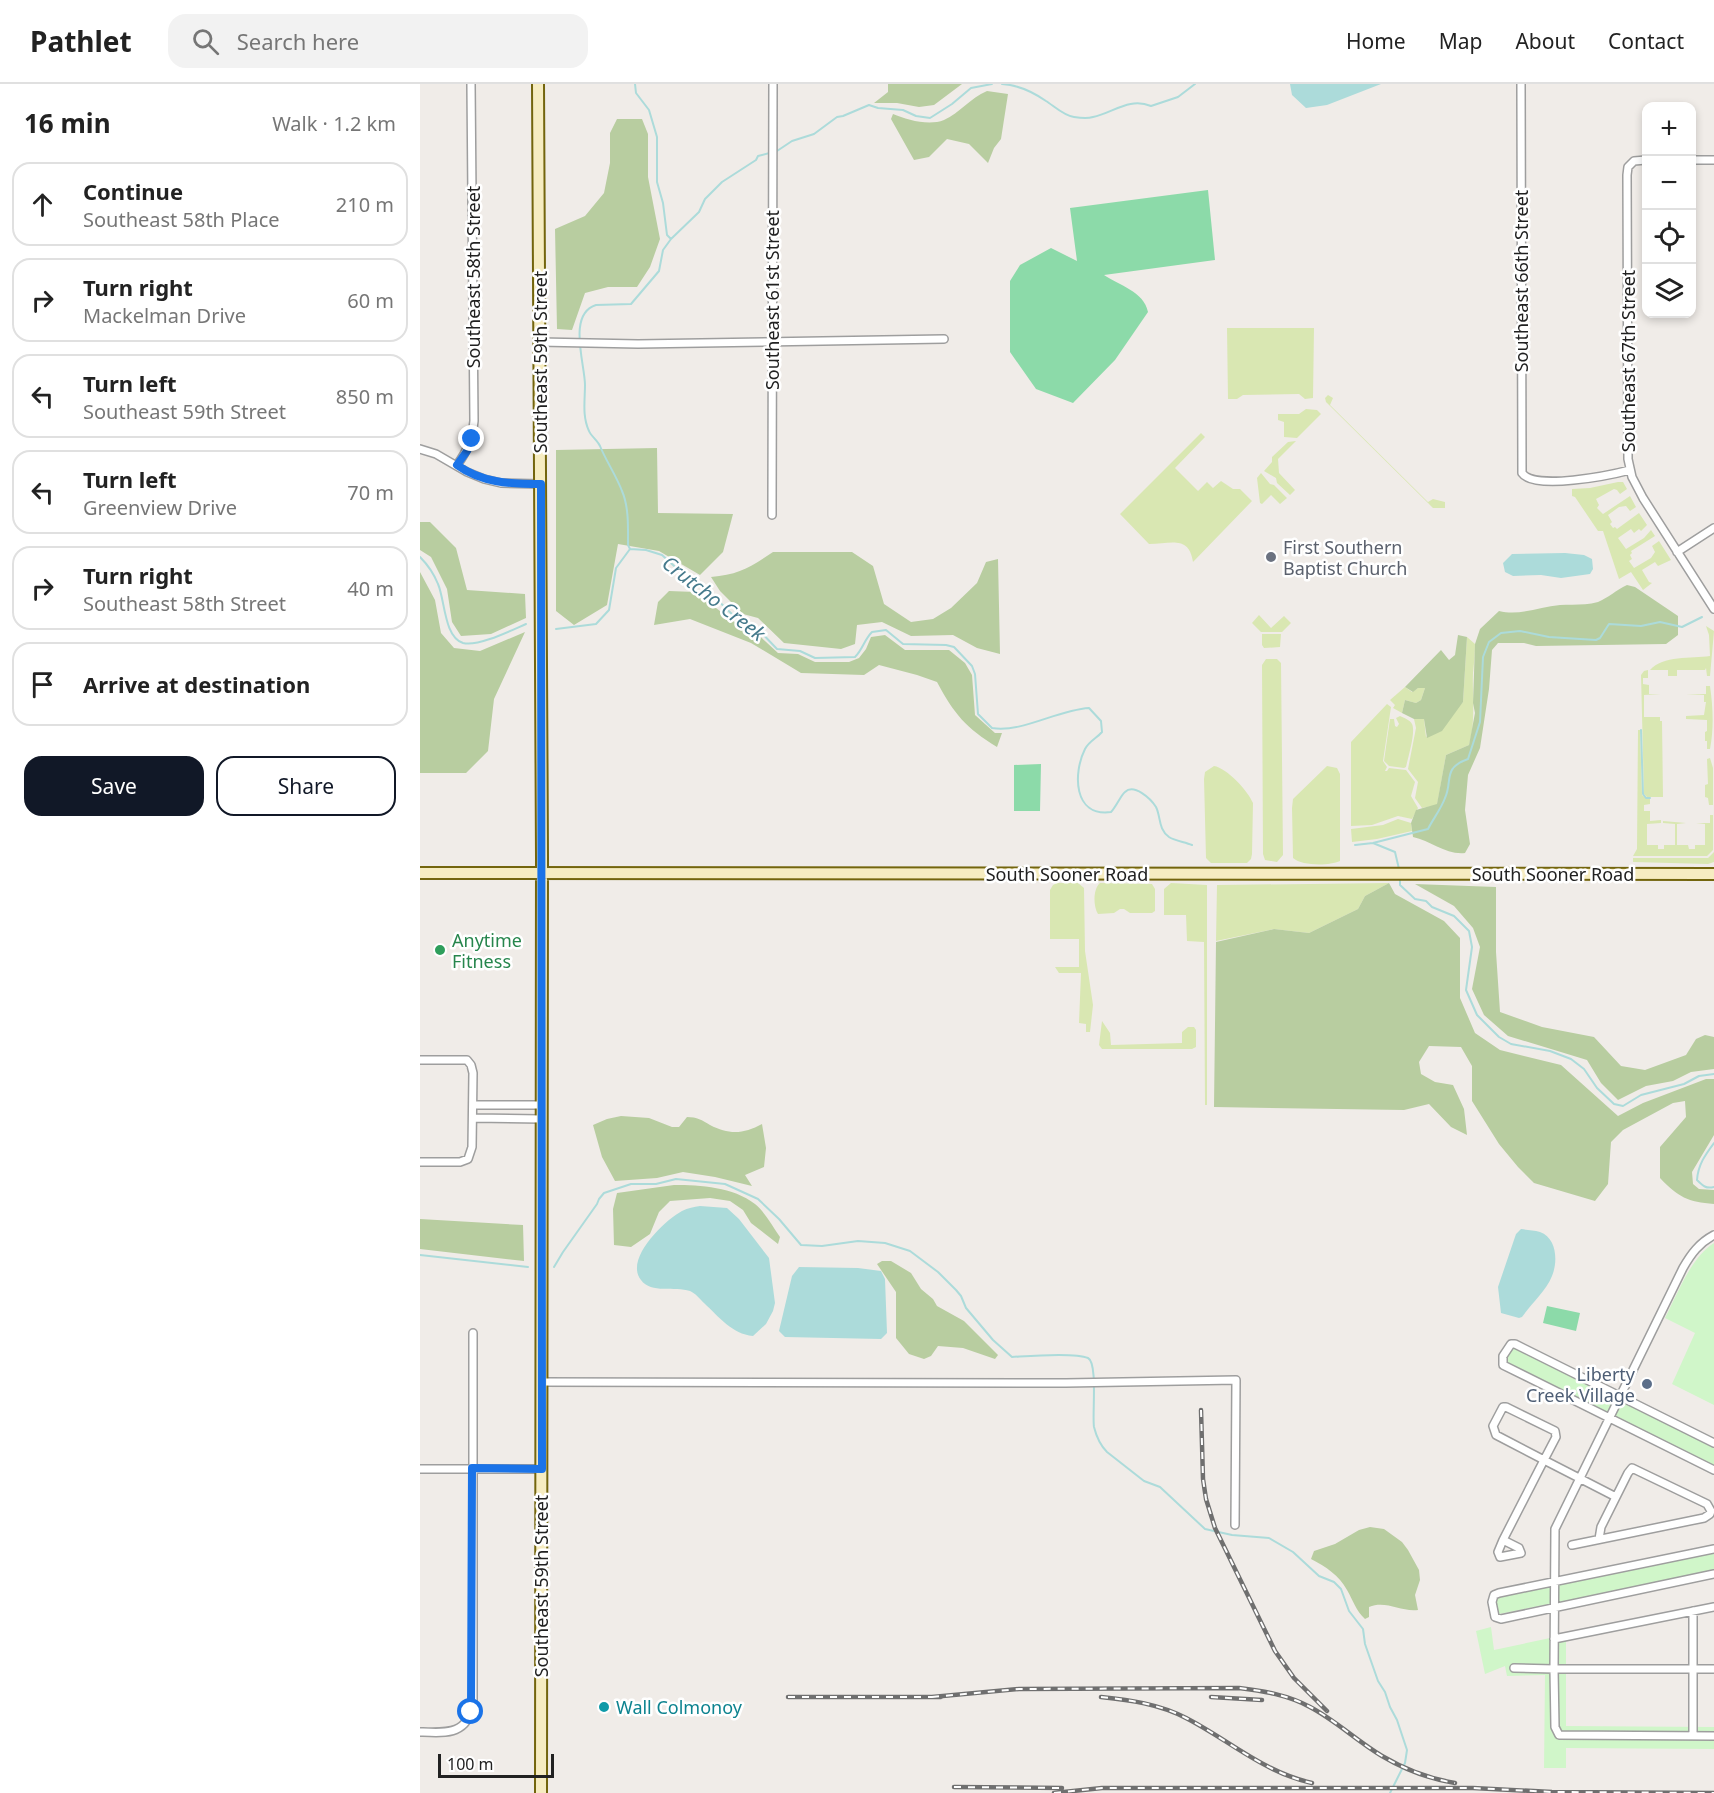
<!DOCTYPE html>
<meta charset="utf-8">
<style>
body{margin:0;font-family:"Noto Sans",sans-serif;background:#f2f2f2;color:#222}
.controls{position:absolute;right:18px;top:18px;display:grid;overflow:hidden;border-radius:12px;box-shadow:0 3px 9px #0003}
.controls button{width:54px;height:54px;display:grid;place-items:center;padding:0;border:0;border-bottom:2px solid #e0e0e0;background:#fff;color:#222;font:30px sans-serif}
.scale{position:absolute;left:18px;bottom:15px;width:116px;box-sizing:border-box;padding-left:6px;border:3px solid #212121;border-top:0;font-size:16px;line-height:21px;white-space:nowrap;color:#212121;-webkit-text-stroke:4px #fff;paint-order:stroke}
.stop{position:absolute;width:18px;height:18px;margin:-14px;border:4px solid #1a73e8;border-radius:50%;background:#fff}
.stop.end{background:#1a73e8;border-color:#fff;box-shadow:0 2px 6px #0008}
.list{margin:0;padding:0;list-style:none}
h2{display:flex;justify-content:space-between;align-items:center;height:78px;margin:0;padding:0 24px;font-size:26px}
h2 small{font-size:20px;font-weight:400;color:#767676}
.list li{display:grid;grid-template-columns:39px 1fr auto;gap:18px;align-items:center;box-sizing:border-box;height:84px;margin:0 12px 12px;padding:0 12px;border:2px solid #e0e0e0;border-radius:18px}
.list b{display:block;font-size:22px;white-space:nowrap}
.list p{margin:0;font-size:20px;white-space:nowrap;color:#767676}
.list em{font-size:20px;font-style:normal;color:#767676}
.actions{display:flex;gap:12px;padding:18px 24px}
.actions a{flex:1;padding:14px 0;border:2px solid #111827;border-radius:18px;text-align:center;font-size:21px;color:#111827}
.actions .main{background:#111827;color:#fff}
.icon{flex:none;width:33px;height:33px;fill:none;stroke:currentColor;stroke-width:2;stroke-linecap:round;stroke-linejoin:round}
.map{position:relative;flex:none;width:1294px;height:1709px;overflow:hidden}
header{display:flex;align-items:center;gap:36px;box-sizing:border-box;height:84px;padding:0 30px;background:#fff;border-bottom:2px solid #e0e0e0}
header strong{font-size:28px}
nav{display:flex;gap:33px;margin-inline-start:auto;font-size:21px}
.search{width:420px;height:54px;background:#f2f2f2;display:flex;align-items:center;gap:15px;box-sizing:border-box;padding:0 21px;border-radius:18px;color:#767676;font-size:22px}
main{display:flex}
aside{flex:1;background:#fff}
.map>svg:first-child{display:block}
.grass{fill:#d9e7b2}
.forest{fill:#b8cda0}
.park{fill:#d0f6c9}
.pitch{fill:#8cdaa9}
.water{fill:#acdbda}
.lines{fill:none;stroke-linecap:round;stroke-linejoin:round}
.stream{stroke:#acdbda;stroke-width:2}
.street-casing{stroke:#9e9e9e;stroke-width:10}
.secondary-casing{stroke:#73650d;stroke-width:14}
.street{stroke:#fff;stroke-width:7}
.secondary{stroke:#f6ecc1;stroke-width:10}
.rail-casing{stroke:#6f6f6f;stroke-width:4.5}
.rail{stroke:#fff;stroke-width:2;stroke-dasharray:7;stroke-linecap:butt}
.route{stroke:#1a73e8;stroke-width:8}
.worship-dot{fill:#6b7280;stroke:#fff;stroke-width:2}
.leisure-dot{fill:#2e9e5b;stroke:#fff;stroke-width:2}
.service-dot{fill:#5c6f8a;stroke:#fff;stroke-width:2}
.culture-dot{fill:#0f9aa8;stroke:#fff;stroke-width:2}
.labels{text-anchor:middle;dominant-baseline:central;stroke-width:5;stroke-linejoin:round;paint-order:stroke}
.street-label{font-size:18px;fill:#212121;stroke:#fff}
.worship-label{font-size:18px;fill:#5b616d;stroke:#fff;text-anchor:start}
.leisure-label{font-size:18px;fill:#27864d;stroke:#fff;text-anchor:start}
.service-label{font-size:18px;fill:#4e5e75;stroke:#fff;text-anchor:end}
.culture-label{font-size:18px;fill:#0d838f;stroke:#fff;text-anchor:start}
.water-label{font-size:20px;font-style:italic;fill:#457a8c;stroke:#fff}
</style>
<header>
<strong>Pathlet</strong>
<div class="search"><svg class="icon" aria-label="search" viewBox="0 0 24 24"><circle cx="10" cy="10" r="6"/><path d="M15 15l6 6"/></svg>Search here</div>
<nav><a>Home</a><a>Map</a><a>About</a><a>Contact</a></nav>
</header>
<main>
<aside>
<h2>16 min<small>Walk · 1.2 km</small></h2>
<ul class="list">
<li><svg class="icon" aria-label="ahead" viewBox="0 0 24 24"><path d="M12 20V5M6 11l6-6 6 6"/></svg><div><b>Continue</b><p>Southeast 58th Place</p></div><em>210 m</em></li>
<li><svg class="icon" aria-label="right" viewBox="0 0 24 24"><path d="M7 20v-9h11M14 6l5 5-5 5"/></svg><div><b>Turn right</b><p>Mackelman Drive</p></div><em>60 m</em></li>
<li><svg class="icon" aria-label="left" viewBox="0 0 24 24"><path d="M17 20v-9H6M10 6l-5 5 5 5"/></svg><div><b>Turn left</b><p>Southeast 59th Street</p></div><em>850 m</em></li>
<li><svg class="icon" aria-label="left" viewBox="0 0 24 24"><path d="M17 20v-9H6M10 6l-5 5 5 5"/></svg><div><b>Turn left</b><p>Greenview Drive</p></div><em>70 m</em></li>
<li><svg class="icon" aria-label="right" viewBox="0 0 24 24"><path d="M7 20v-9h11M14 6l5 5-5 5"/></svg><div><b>Turn right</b><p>Southeast 58th Street</p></div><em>40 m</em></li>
<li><svg class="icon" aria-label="arrive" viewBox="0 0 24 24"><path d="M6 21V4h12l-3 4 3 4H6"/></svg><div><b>Arrive at destination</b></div></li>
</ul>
<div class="actions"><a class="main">Save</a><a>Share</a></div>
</aside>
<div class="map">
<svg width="1294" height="1709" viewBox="0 0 1294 1709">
<rect width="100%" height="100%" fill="#f0ece8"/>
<path class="grass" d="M807,244H894L893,314L885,315L879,310L823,311L817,315H808Z
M908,311L913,314L910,321L1008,418L1013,415L1025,418V424H1013L1008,419L906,318L905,314Z
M886,325L897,326L901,330L877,354L864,353V338L858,336V330H879Z
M781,349L785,353L755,384L778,407L787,398L793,404L801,397L813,405H820L832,417L773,478C769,451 751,460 729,460L700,430Z
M876,357L858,375L859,389L875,406L870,411L857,399L856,394L844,387L852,378V373L868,358Z
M841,389L850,400L854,401L867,414L860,420L851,411L842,420L840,419L837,394Z
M1198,398H1203L1207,405L1200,410L1197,406L1194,405L1176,415L1179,421L1177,424L1183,430L1210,412L1216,423L1210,427L1206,422L1199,423L1188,431L1192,438L1190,440L1193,444L1195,443L1197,445L1219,429L1227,441L1221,447L1219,445L1214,449L1211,445L1198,454L1206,465L1224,454L1231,446L1235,452L1211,467L1212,469L1210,471L1212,475L1209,477L1214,484L1231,474L1235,468L1232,462L1239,457L1251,476L1238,482L1235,478L1222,486L1229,498L1232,499L1223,506L1211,488L1199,495L1183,447H1178L1155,413L1152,412V405L1170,404Z
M839,531L851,544L864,532L871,539L862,548H841L832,539Z
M1286,542L1294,547L1290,592H1287L1286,584L1285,586H1257V592H1248V586H1230C1243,571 1271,575 1290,572L1289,551Z
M842,550H861L860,563L844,564L842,561Z
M1047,553L1055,560C1055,570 1054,579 1053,589C1052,614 1056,636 1049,661L1026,671L1017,721L1002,724L995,714L998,698L988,685L996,644L994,635H1004L1006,653L1043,618Z
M846,575H857L861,579L863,771L857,778L845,776L843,770L842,581Z
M1228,586V594H1223V600L1229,601V610H1241L1224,611V633H1240V637H1242L1243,713H1227L1224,710L1221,591L1224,587Z
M1286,602H1290C1293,623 1294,644 1290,665H1287V657H1285V648L1287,647V636L1266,635V632L1284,631L1286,618H1284V611L1266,610H1286Z
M985,603L992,608L998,604H1005L1001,616L996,619L985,616L982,629L973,624L975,621L970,616Z
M967,620L971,623L963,677L967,683L965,687H967L969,684L986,686L995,698L991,712L998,724L992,735L978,732L952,741L931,742V658Z
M980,632C984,634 990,636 992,640C996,648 988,673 986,683L984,684L969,682L964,677L970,635H974L975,642L977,643L979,640L976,634Z
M1218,646H1220L1222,711L1226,714L1230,715V720L1224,721V727H1230V737L1241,736V739L1227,740V761H1238V765H1244V761H1255V740L1243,739V737L1266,739L1257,740V761H1268L1269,765H1275V761H1285V740L1276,739H1290V731H1293V766L1287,772H1213L1217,765Z
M1290,674L1293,684V721H1289L1288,714L1285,713V701L1288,700L1287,675Z
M794,682C807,684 828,707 833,719L832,770L831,775L827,779H791L786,774L784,695L785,688Z
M907,682L917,684L920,690V777C909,782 882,782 873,774L872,724L873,715Z
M978,735L991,739L992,747L957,755L932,758L931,745L963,741Z
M1294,768V778L1288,780L1213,778V774H1288Z
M637,799H658L664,804L665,867L673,921L670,948H666V940L659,939L661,889H639L635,883H659V855H630V806L633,801Z
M680,799L732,800L735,805V827L732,829H710L704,825H700L694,829L678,830C673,822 673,805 680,799Z
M751,799L787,801V1021H785L784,858L767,857L766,831H744V805Z
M969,799L945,812L938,825L889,849L854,845L796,857L797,801Z
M682,937L690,949L691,961L762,959V948L768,943H774L776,946V963L772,965H682L679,961Z"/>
<path class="forest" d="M468,0H542L514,21L499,23L477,19H454L468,8Z
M567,7L588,10L581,55L574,64L568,79L549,60L527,55L509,73L494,76L471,35L473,30C487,36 509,42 524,36C540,29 550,14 567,7Z
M197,35H222L228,50V93L240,155L230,183L217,203H188L165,209L152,246L137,245L135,145L165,132L184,109L190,79V49Z
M237,364L238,429L313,430L303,468L280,491L239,467L198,460L187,521L154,541L136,527V366Z
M0,438H10L36,464L47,506L105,510L106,534L71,550L41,552L32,538L27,505L11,473L0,466Z
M353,468H432L453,482L464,520L491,538L513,535L531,524L557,499L566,478L578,475L580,570L557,564L533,551L491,552L462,538L437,541L435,560L421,565L364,559L338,534L323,530L300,507L291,493C318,491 331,483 353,468Z
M0,488L15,516L21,549L34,564L60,567L105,548L74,615L68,667L46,689H0Z
M1207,501L1215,503L1258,532V551L1246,560L1116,562L1104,559H1078L1072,566L1069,605L1060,664L1048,691L1045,726L1050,760L1045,769C1026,771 1011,757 993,753L991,739L996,726L1017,720L1026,671L1049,661L1055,629L1053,619L1055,560L1060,545L1079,527C1100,532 1119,523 1140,521C1152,520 1165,522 1178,518C1188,514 1196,506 1207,501Z
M249,507L275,508L317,540L332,545L358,569L378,570L395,578H429L439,574L446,565L451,553L465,551L485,566H529L545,579L552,591L555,631L575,649H582L577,663C546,644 534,630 517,598L497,591L459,581L444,591L381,589L331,559L270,535L234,541L238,518Z
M1038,551L1047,553L1043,618L1022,647L1007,654L1004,635H994L982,629L985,616L996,619L1001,616L1005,604H998L993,608L985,603L1021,566L1029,576L1035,571Z
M969,799L975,810L1024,837L1040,854V914L1055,949L1080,966L1141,981L1198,1032L1223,1019L1286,995H1294V1051L1272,1088L1273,1100L1279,1105L1294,1106V1120C1268,1118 1258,1113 1240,1094V1063L1266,1033L1265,1017L1253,1019L1203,1046L1191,1058L1188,1100L1175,1117L1114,1099L1098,1083L1079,1060L1052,1017V982L1041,963L1009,962L999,978L1001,990L1015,998L1033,1001L1044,1025L1047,1051L1031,1043L1009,1020L984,1026L794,1023L796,858L854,845L889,849L938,825L945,812Z
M995,800L1076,803V868L1080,928L1122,943L1174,953L1201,982L1225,986L1266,971L1276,955L1285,951L1294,953V985L1271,988L1253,997L1226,1002L1198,1016L1181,999L1167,976L1088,952L1064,931L1052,905L1060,863L1053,844L1034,822Z
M201,1032L229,1034L252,1043H259L267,1033C277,1033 282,1036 290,1041C309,1051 324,1050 342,1040L346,1064L344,1083L325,1091L332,1102L295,1093L263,1088L237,1094L195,1097L182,1073L173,1041L187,1035Z
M254,1101C281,1101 313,1103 335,1120C345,1128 353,1143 360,1153L358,1160L331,1139L323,1126L310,1117L290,1114L250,1117L239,1128L230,1150L211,1163L194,1161L193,1125L197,1109Z
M0,1135L103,1141L104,1177L0,1165Z
M462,1177H471L491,1189L501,1205L513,1215L517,1222L544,1237L578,1271L575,1275L543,1264L518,1262L511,1272L504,1275L489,1270L476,1254V1208L457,1180Z
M950,1443L964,1445L982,1458L988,1466L999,1486L1000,1496L995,1511L998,1526C980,1528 966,1516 949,1523V1533L945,1535C936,1527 933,1516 927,1506C919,1491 906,1483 891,1475L894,1467L915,1460L939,1446Z"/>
<path class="park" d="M1294,1159V1321L1252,1300L1275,1249L1245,1234C1257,1211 1271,1173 1294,1159Z
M1092,1261L1294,1354V1383L1085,1280Z
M1294,1467V1488L1079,1530L1075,1514Z
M1071,1543L1074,1566L1149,1550L1146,1558V1642L1294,1643V1665L1146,1664V1684H1124L1125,1591L1087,1592L1085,1582L1065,1590L1056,1547Z"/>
<path class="pitch" d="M788,106L795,176L684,191C698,201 724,207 728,228L695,276L653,319L616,305L590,268V197L600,181L631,164L657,177L650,124Z
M621,680L620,727H594V681Z
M1127,1222L1160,1229L1156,1247L1123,1239Z"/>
<path class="water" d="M870,0H961L907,21L886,24L872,11Z
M1145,469L1164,471L1172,475L1173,485L1170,490L1141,494L1121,491L1093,492L1085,488L1083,479L1092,470Z
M280,1122L307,1124L319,1135L349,1174L355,1219L353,1227L346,1240L333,1252C312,1250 299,1233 284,1219C280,1215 275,1209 270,1207C255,1202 231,1210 221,1196C204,1175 245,1136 262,1127C268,1124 274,1123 280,1122Z
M1101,1145C1107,1146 1114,1146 1120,1148C1137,1154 1138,1178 1132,1192C1126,1207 1111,1220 1102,1233L1099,1234L1081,1229L1078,1203L1096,1150Z
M379,1183L438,1184L461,1187L465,1195L467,1249L461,1255L365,1253L359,1247L372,1192Z"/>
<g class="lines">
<path class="stream" d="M215,0L216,9L229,26L237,53V98L243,119L247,151L251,155
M582,0C598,1 613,8 626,17C634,22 644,32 654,33C660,34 667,35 673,33C693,29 709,13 731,22L758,13L775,0
M210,465L208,461C208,444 209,423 202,407C196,391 186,377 180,362C177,356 171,352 169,347C162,332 165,316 165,301C165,280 147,230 176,221L211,220L239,187L243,166L251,155L279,128L285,115L302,98L336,76L338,72L357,67L372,57L394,50L417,33L423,32L449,21L458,24L483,26L496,32L510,34L532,20L551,4L572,0
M0,473C8,481 14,490 18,500C25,516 24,553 43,559C58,563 92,546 106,540
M136,545L176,540L189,526L196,484L210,465L226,466L242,471L272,498L282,501L318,536L336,543L357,565L380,567L395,574L435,573C443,565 444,556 452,548L466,546L483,560L526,561L534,563L552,582L555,590L558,630L572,644C602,649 637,626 669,624L681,637L682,648C677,654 669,657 665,665C653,689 653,733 691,728C696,723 701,711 705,708C714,699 731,715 736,723C741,733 738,745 749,753C755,757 765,758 772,761
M1221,646L1223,710L1226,714H1230
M953,759L975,768L979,785
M935,761L953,759L1008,745C1013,735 1021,725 1025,714C1033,697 1022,684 1048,675L1060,638L1063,573L1069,558L1081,549L1100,547L1129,553L1176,556L1180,554L1189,540L1221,542L1240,538L1262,543L1282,533
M980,794V801L995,815L1006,817L1012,823L1034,832L1049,847L1052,863L1046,906L1057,931L1079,953L1091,960L1130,967L1151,975L1164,985L1177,1004L1194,1020L1203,1022L1221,1011L1264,1000L1279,992L1294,990
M1294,1059C1285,1071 1278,1081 1277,1096C1283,1102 1286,1105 1294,1103
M0,1171L108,1183
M134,1183L143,1168L177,1120L179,1115L184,1109L211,1100H236L256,1095L305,1100L338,1115L359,1135L381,1161L402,1162L438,1157L465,1159L490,1167L518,1188L536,1206L541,1212L546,1224L573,1256L592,1273C609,1272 654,1268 668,1274C678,1279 672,1331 674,1343C676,1351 681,1362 687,1368L724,1397L740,1403L785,1445L812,1451L849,1454L873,1468L899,1492L914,1498L921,1505L929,1527L943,1545L945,1560L958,1597L965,1608L970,1623L977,1636L987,1666L985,1679L970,1709"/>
<defs>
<path id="street" d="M1101,0L1102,389C1114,407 1191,391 1210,386
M1226,76L1214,77L1208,83L1207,91L1208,375L1212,393L1223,414L1294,525
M1272,76H1294
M120,258L218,260L524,255
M0,365L16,370L47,388L64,395L81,399L121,400
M37,381C48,366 52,355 54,337L51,0
M352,431L353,0
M1257,468L1294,444
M0,976H47L51,981L53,989L52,1063L48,1075L40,1078H0
M53,1021H121
M53,1034L121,1035
M1294,1151C1279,1159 1271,1170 1263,1184L1135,1445L1134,1585H1294
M121,1298L646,1299L816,1296L815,1441
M1083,1323H1086L1135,1347L1136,1353L1124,1376L1076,1351L1073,1342Z
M1294,1359L1095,1260H1091L1083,1272V1281L1294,1386
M0,1385H121
M1179,1455L1181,1443L1196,1413
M1083,1456L1099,1464L1101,1469L1080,1473L1078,1468L1083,1456L1124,1376L1196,1413L1208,1389L1212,1384L1287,1420L1291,1427L1290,1430L1284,1434L1152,1461
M1294,1465L1079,1509L1074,1511L1072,1518L1075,1533L1081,1535L1294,1490
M1273,1527V1652
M1134,1555L1294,1523
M1094,1584L1134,1585L1135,1643L1139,1651L1294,1652
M0,1648C27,1649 48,1651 53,1619V1249"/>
<path id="secondary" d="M118,0L122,773L121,1709
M0,789L1294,790"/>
</defs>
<use href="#street" class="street-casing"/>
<use href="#secondary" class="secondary-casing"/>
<use href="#street" class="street"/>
<use href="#secondary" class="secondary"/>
<defs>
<path id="rail" d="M781,1326L783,1395L786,1415L795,1444L855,1567L874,1594L907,1627
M368,1613H521
M512,1613L599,1605L819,1604C844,1607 868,1611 890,1623C915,1636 937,1657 962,1672C984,1685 1010,1695 1035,1699
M681,1613C710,1616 739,1620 766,1634C809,1656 843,1688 892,1699
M791,1613L842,1616
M534,1703L642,1704
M634,1709L682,1704H1053L1132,1708L1294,1709"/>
</defs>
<use href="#rail" class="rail-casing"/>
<use href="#rail" class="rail"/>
</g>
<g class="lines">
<path class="route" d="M51,1628L52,1384L122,1385L121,400C90,400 62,399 37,381L47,367L52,355"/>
</g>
<circle class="worship-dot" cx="851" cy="473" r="6"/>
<circle class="leisure-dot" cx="20" cy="866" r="6"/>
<circle class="service-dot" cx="1227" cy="1300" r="6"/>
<circle class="culture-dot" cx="184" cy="1623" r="6"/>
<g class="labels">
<g class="street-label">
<text transform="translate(53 193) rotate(-90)">Southeast 58th Street</text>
<text transform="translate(1101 197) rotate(-90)">Southeast 66th Street</text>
<text transform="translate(352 216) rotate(-90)">Southeast 61st Street</text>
<text transform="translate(1208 277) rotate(-90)">Southeast 67th Street</text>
<text transform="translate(120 278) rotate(-90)">Southeast 59th Street</text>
<text x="647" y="790">South Sooner Road</text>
<text x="1133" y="790">South Sooner Road</text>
<text transform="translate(121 1502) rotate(-90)">Southeast 59th Street</text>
</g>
<g class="worship-label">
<text x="863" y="463">First Southern<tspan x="863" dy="21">Baptist Church</tspan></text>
</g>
<g class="leisure-label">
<text x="32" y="856">Anytime<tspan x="32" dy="21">Fitness</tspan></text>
</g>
<g class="service-label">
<text x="1215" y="1290">Liberty<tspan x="1215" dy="21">Creek Village</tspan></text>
</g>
<g class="culture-label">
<text x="196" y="1623">Wall Colmonoy</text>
</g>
<g class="water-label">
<text transform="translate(294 514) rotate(38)">Crutcho Creek</text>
</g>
</g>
</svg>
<div class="controls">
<button>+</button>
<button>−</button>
<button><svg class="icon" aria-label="locate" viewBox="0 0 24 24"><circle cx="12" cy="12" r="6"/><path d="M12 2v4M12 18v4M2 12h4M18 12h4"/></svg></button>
<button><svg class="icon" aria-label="layers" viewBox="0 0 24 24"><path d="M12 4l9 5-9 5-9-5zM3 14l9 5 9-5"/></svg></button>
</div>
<div class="scale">100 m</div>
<div class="stop" style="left:51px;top:1628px"></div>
<div class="stop end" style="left:52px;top:355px"></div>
</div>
</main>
